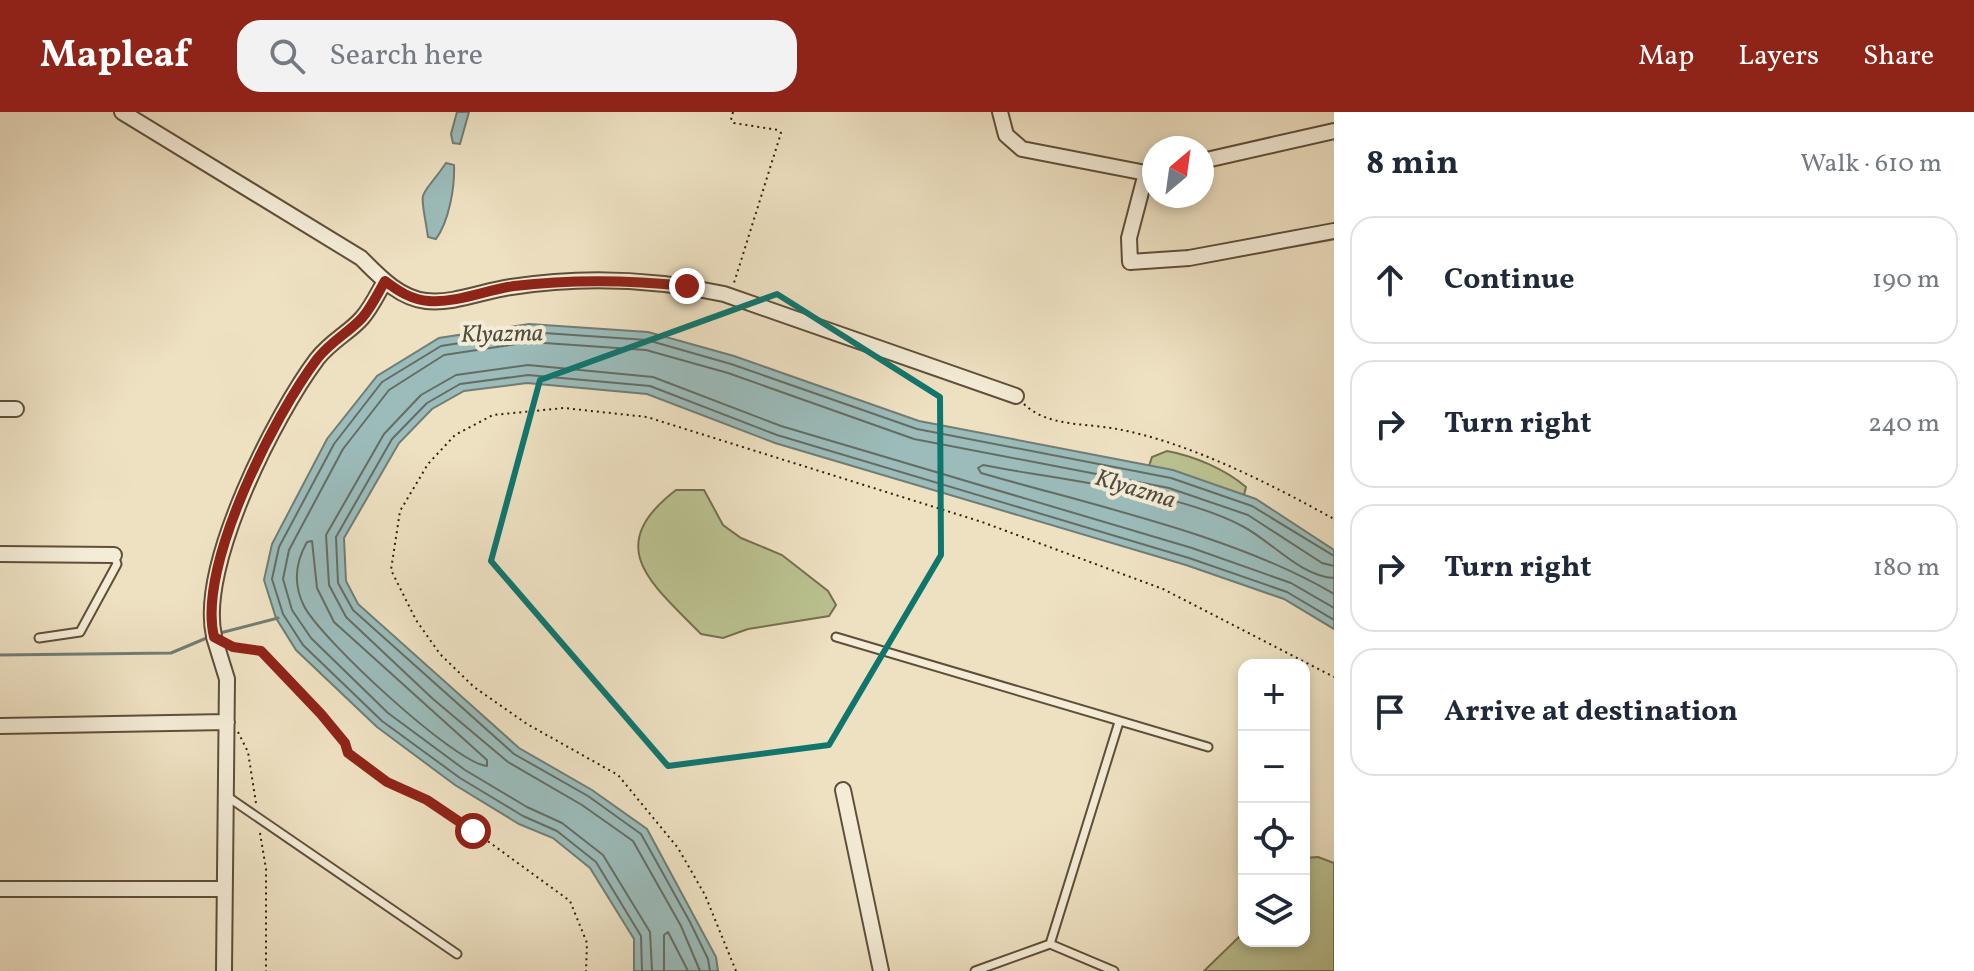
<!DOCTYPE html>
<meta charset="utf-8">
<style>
body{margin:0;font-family:Vollkorn,serif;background:#f2f2f3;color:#1f2937}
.controls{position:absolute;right:24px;bottom:24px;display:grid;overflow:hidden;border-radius:16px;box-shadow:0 4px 12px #0003}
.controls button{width:72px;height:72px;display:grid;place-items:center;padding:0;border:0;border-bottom:2px solid #e0e1e3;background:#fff;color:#1f2937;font:40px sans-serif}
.compass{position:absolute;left:1142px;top:24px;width:72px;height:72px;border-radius:50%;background:#fff;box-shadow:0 4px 12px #0003;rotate:29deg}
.stop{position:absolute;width:24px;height:24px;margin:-18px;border:6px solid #8f2418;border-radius:50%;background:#fff}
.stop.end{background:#8f2418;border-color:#fff;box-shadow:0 2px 8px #0008}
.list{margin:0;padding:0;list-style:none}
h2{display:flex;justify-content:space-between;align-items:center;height:104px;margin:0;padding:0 32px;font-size:34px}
h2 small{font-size:26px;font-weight:400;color:#747a83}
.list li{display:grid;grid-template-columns:52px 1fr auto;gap:24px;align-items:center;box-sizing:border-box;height:128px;margin:0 16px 16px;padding:0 16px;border:2px solid #e0e1e3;border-radius:24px}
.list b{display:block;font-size:30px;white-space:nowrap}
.list em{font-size:26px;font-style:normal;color:#747a83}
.icon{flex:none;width:44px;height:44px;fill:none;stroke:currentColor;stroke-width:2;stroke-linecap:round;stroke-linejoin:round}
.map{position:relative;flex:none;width:1334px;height:859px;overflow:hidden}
header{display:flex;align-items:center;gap:48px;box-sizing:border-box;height:112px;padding:0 40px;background:#8f2418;color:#fff}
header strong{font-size:38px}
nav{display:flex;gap:44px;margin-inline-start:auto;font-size:28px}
.search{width:560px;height:72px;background:#f2f2f3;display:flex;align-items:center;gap:20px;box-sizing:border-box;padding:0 28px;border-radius:24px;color:#747a83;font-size:30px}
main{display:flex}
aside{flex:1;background:#fff}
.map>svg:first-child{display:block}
.green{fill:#bbc291;stroke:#75704e;stroke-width:2}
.water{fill:#9bbcbb;stroke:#707d75;stroke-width:2}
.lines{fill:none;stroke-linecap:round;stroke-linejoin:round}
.shore{stroke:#656d63;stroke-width:2}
.stream{stroke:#707d75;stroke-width:3}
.service-casing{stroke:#5f4f39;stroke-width:11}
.minor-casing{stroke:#5f4f39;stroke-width:18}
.path{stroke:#2f1e0b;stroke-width:2;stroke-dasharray:2 4;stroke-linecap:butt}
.service{stroke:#f4ecd7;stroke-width:7}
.minor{stroke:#f4ecd7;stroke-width:14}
.route{stroke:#8f2418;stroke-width:10}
.marked{fill:none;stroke:#0f766e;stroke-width:6;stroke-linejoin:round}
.labels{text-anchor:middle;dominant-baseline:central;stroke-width:8;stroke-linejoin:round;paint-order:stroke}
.water-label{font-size:24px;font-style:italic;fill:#4f4d40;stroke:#f4ecd7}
</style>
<header>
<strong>Mapleaf</strong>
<div class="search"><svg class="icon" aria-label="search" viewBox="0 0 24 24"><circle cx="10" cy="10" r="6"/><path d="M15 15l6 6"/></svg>Search here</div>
<nav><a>Map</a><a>Layers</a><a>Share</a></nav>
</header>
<main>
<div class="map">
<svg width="1334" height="859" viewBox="0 0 1334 859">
<rect width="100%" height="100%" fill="#eee1c2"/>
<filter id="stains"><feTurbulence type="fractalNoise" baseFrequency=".0025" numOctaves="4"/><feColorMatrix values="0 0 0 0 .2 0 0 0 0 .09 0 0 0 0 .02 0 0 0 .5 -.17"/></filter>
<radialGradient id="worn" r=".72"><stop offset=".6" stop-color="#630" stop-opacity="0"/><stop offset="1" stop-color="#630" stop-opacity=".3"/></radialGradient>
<path class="green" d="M1167,339C1194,344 1225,357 1246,375L1244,383L1149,354L1152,345Z
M676,378H704L723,413L741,426L782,443L828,479L836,493L829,504L748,517L723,526L701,522C651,471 602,435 676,378Z
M1318,745L1334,751V859H1204L1244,820V829H1304V746Z"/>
<path class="water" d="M457,0H469L460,32L453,31L451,22Z
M446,51L454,53C455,75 449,109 436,127L428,125C420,71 417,93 446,51Z
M529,212L648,220L734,244L919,309L1173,358L1256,387L1334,438V517L1284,487L1186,453L775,331L647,282L527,271L464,279L432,297L399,331L344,426L346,469L358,492L519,636L592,678L647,717L716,845L718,859H634V827L590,756L553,726L519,712L455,673L377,615L296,538L276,506L264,468L272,432L327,327L377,264L439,226Z"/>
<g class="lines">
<path class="shore" d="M312,429L317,476L334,510L487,648V654C454,651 320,526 304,494C293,472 295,451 307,430Z
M1334,466C1302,465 1272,430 1244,415C1178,379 1059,368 983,353L978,356L981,361C1091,393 1237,424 1334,482
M642,859L641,824L596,750L557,719L523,704L460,666L382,609L303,533L283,502L272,467L279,435L334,332L382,270L441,234L529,220L647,228L731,252L917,317L1171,366L1252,394L1334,444
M652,859L650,820L603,743L562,711L527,695L465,658L388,601L311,526L292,498L283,467L289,438L343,337L389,278L444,243L530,230L646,238L728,261L914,327L1169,376L1248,403L1322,451L1334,454
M664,859V823L668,820L688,859
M700,859L681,814L633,729L582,693L508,650L433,587L346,505L329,473L326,423L384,322L421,283L456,263L528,253L653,265L781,314L1192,436L1291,471L1334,496
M710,859L708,847L690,810L641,722L588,684L514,642L353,498L338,471L336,425L392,327L427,291L460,272L528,263L650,274L777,323L1189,446L1287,480L1334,508"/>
<path class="stream" d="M220,521L278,506
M0,543L171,541L209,525"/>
<defs>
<path id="service" d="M836,525L1208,635
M39,526L80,520L117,452L114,443
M228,685L457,842
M975,859L1050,832
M1114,859L1050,832L1119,610"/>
<path id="minor" d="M122,0L361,146C379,164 399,186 426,189C454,192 483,179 511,175C581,164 655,167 724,182L1016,284
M1000,0L1006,23L1022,37L1146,61L1154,59
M1202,49L1334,19
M1146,61L1129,126L1130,150L1189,146L1334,119
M0,297H16
M0,442L114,443
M214,524C198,454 275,303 317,247C332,228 349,221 362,206C371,196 378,181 385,169
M214,525L227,567L224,859
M0,614L227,610
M843,678L881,859
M0,777H224"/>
</defs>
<use href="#service" class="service-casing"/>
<use href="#minor" class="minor-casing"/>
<path class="path" d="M733,0L731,8L734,11L778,18L781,21L734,171
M1024,292C1047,315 1087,311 1117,317C1188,330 1271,372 1334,407
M232,534L261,539L321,602L348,641L372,660L445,698L570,789L587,831L586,859
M238,620L248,640L256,691
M260,721L266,757V859
M736,859L705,783L678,736L618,663L527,612L474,575L440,542L416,508L391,458L400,399L428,352L455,323L493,303L564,296L647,305L982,410L1163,477L1334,565"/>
<use href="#service" class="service"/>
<use href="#minor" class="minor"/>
</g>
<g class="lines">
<path class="route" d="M473,719L427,688L387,670L348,641L345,631L321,602L261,539L233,535L214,525C197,454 274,304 317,247C331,229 348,221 362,206C371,196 378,181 385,169C398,179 412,188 429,189C458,191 486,178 514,174C572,167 630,168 687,174"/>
</g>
<path class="marked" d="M777,182L940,285L941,443L829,633L668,654L491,449L540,268Z"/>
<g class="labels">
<g class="water-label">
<text transform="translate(502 223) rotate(-1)">Klyazma</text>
<text transform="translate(1135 378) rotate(17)">Klyazma</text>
</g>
</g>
<rect width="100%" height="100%" filter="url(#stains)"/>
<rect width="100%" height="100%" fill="url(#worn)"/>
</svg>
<div class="controls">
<button>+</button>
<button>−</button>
<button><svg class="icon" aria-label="locate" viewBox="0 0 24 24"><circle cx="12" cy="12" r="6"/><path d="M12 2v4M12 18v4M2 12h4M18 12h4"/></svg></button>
<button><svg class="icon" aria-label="layers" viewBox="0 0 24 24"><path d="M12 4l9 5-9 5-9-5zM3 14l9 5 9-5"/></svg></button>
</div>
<svg class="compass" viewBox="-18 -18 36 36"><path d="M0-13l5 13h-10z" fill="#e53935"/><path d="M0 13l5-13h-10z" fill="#747a83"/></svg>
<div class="stop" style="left:473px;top:719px"></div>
<div class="stop end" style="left:687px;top:174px"></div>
</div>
<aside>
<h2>8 min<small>Walk · 610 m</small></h2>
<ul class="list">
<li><svg class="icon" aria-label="ahead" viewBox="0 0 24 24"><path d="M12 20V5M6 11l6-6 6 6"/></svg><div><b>Continue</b></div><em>190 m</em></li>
<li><svg class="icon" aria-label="right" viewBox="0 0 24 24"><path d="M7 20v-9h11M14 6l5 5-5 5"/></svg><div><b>Turn right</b></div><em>240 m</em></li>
<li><svg class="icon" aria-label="right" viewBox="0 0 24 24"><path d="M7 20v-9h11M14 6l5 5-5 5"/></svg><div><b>Turn right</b></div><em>180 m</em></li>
<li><svg class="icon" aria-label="arrive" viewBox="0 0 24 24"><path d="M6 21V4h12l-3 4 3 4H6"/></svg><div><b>Arrive at destination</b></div></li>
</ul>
</aside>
</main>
